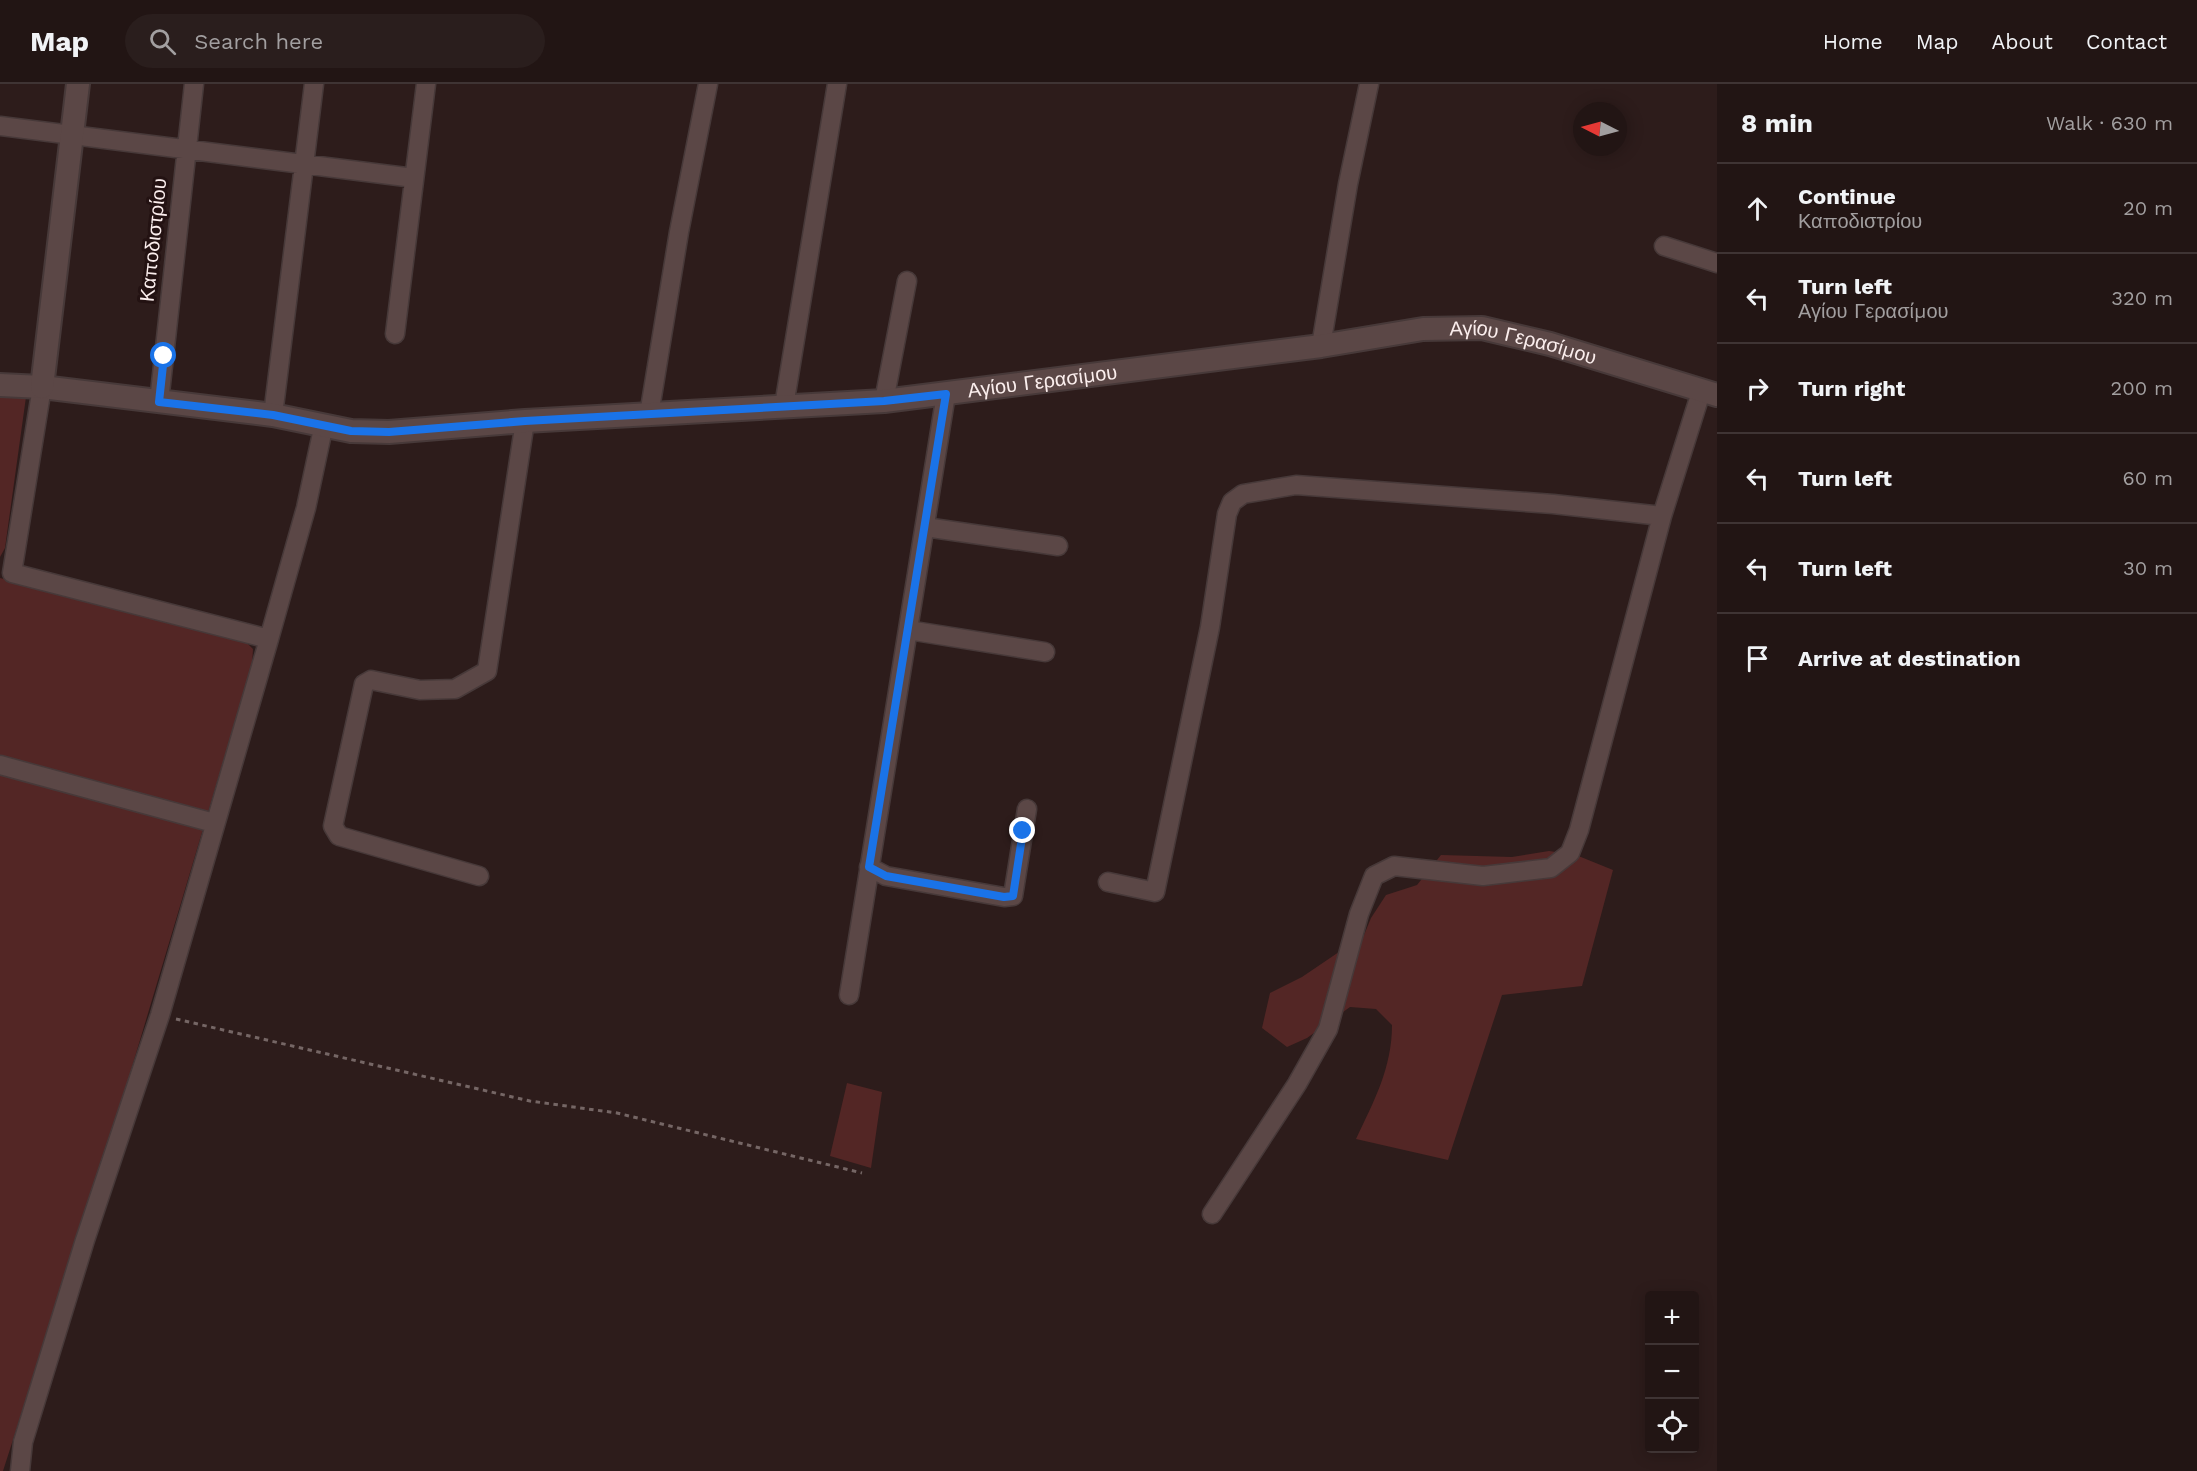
<!DOCTYPE html>
<meta charset="utf-8">
<style>
body{margin:0;font-family:"Work Sans",sans-serif;background:#2a1e1d;color:#f1f3f6}
.controls{position:absolute;right:18px;bottom:18px;display:grid;overflow:hidden;border-radius:6px;box-shadow:0 3px 15px #0003}
.controls button{width:54px;height:54px;display:grid;place-items:center;padding:0;border:0;border-bottom:2px solid #3f3434;background:#221514;color:#f1f3f6;font:30px sans-serif}
.compass{position:absolute;left:1573px;top:18px;width:54px;height:54px;border-radius:50%;background:#221514;box-shadow:0 3px 15px #0003;rotate:276deg}
.stop{position:absolute;width:18px;height:18px;margin:-14px;border:4px solid #1a73e8;border-radius:50%;background:#fff}
.stop.end{background:#1a73e8;border-color:#fff;box-shadow:0 2px 6px #0008}
.list{margin:0;padding:0;list-style:none}
h2{display:flex;justify-content:space-between;align-items:center;height:78px;margin:0;padding:0 24px;font-size:26px}
h2 small{font-size:20px;font-weight:400;color:#a29fa0}
.list li{display:grid;grid-template-columns:39px 1fr auto;gap:18px;align-items:center;box-sizing:border-box;height:90px;padding:0 24px;border-top:2px solid #3f3434}
.list b{display:block;font-size:22px;white-space:nowrap}
.list p{margin:0;font-size:20px;white-space:nowrap;color:#a29fa0}
.list em{font-size:20px;font-style:normal;color:#a29fa0}
.icon{flex:none;width:33px;height:33px;fill:none;stroke:currentColor;stroke-width:2;stroke-linecap:round;stroke-linejoin:round}
.map{position:relative;flex:none;width:1717px;height:1387px;overflow:hidden}
header{display:flex;align-items:center;gap:36px;box-sizing:border-box;height:84px;padding:0 30px;background:#221514;border-bottom:2px solid #3f3434}
header strong{font-size:28px}
nav{display:flex;gap:33px;margin-inline-start:auto;font-size:21px}
.search{width:420px;height:54px;background:#2a1e1d;display:flex;align-items:center;gap:15px;box-sizing:border-box;padding:0 21px;border-radius:33px;color:#a29fa0;font-size:22px}
main{display:flex}
aside{flex:1;background:#221514}
.map>svg:first-child{display:block}
.green{fill:#532625}
.lines{fill:none;stroke-linecap:round;stroke-linejoin:round}
.minor-casing{stroke:#473939;stroke-width:21}
.tertiary-casing{stroke:#473939;stroke-width:26}
.path{stroke:#756665;stroke-width:3;stroke-dasharray:4.5 4.5;stroke-linecap:butt}
.minor{stroke:#5b4746;stroke-width:18}
.tertiary{stroke:#5b4746;stroke-width:22}
.route{stroke:#1a73e8;stroke-width:8}
.labels{text-anchor:middle;dominant-baseline:central;stroke-width:6;stroke-linejoin:round;paint-order:stroke}
.street-label{font-size:20px;fill:#fbeeed;stroke:#231212}
</style>
<header>
<strong>Map</strong>
<div class="search"><svg class="icon" aria-label="search" viewBox="0 0 24 24"><circle cx="10" cy="10" r="6"/><path d="M15 15l6 6"/></svg>Search here</div>
<nav><a>Home</a><a>Map</a><a>About</a><a>Contact</a></nav>
</header>
<main>
<div class="map">
<svg width="1717" height="1387" viewBox="0 0 1717 1387">
<rect width="100%" height="100%" fill="#2d1c1b"/>
<path class="green" d="M0,311L26,313L5,464L0,473Z
M0,494L242,554L253,565L252,581L126,1003L3,1387H0Z
M1549,767L1576,771L1613,786L1582,902L1502,911L1448,1076L1356,1055C1374,1017 1392,984 1392,941L1376,925L1350,923L1307,954L1287,963L1262,944L1270,909L1302,893L1364,851L1371,834L1386,811L1417,801L1441,771L1512,773Z
M847,999L882,1008L871,1084L830,1072Z"/>
<g class="lines">
<defs>
<path id="minor" d="M0,42L414,94
M1664,162L1717,179
M395,250L426,0
M1321,262L1348,100L1369,0
M42,303L12,489L269,555L306,424L324,340
M884,317L907,197
M159,318L194,0
M784,322L837,0
M273,331L314,0
M649,331L679,148L708,0
M925,443L1058,462
M908,546L1045,568
M0,681L214,739
M869,783L886,792L1004,813L1013,812L1027,725
M479,792L339,752L333,742L364,600L371,596L420,606L455,605L487,587L525,337
M1108,798L1155,808L1210,543L1227,430L1232,418L1243,410L1296,401L1553,420L1662,432L1701,308
M849,911L946,310
M1212,1130L1297,1000L1328,945L1359,830L1374,792L1394,782L1483,792L1551,784L1570,769L1579,746L1662,432
M20,1387L23,1358L85,1156L160,931L269,555"/>
<g id="tertiary">
<path id="s1" d="M0,301L42,303L273,331L351,347L389,348L525,337L884,317L1321,262L1423,245L1482,244L1550,260L1717,311"/>
<path d="M42,303L78,0"/>
</g>
</defs>
<use href="#minor" class="minor-casing"/>
<use href="#tertiary" class="tertiary-casing"/>
<path class="path" d="M176,935L530,1017L617,1029L862,1089"/>
<use href="#minor" class="minor"/>
<use href="#tertiary" class="tertiary"/>
</g>
<g class="lines">
<path class="route" d="M164,272L159,318L273,331L351,347L389,348L525,337L884,317L946,310L869,783L886,792L1004,813L1013,812L1023,747"/>
</g>
<g class="labels">
<g class="street-label">
<text transform="translate(153 156) rotate(-84)">Καποδιστρίου</text>
<text stroke="none"><textPath href="#s1" startOffset="1534">Αγίου Γερασίμου</textPath></text>
<text stroke="none"><textPath href="#s1" startOffset="1048">Αγίου Γερασίμου</textPath></text>
</g>
</g>
</svg>
<div class="controls">
<button>+</button>
<button>−</button>
<button><svg class="icon" aria-label="locate" viewBox="0 0 24 24"><circle cx="12" cy="12" r="6"/><path d="M12 2v4M12 18v4M2 12h4M18 12h4"/></svg></button>
</div>
<svg class="compass" viewBox="-18 -18 36 36"><path d="M0-13l5 13h-10z" fill="#e53935"/><path d="M0 13l5-13h-10z" fill="#a29fa0"/></svg>
<div class="stop" style="left:164px;top:272px"></div>
<div class="stop end" style="left:1023px;top:747px"></div>
</div>
<aside>
<h2>8 min<small>Walk · 630 m</small></h2>
<ul class="list">
<li><svg class="icon" aria-label="ahead" viewBox="0 0 24 24"><path d="M12 20V5M6 11l6-6 6 6"/></svg><div><b>Continue</b><p>Καποδιστρίου</p></div><em>20 m</em></li>
<li><svg class="icon" aria-label="left" viewBox="0 0 24 24"><path d="M17 20v-9H6M10 6l-5 5 5 5"/></svg><div><b>Turn left</b><p>Αγίου Γερασίμου</p></div><em>320 m</em></li>
<li><svg class="icon" aria-label="right" viewBox="0 0 24 24"><path d="M7 20v-9h11M14 6l5 5-5 5"/></svg><div><b>Turn right</b></div><em>200 m</em></li>
<li><svg class="icon" aria-label="left" viewBox="0 0 24 24"><path d="M17 20v-9H6M10 6l-5 5 5 5"/></svg><div><b>Turn left</b></div><em>60 m</em></li>
<li><svg class="icon" aria-label="left" viewBox="0 0 24 24"><path d="M17 20v-9H6M10 6l-5 5 5 5"/></svg><div><b>Turn left</b></div><em>30 m</em></li>
<li><svg class="icon" aria-label="arrive" viewBox="0 0 24 24"><path d="M6 21V4h12l-3 4 3 4H6"/></svg><div><b>Arrive at destination</b></div></li>
</ul>
</aside>
</main>
